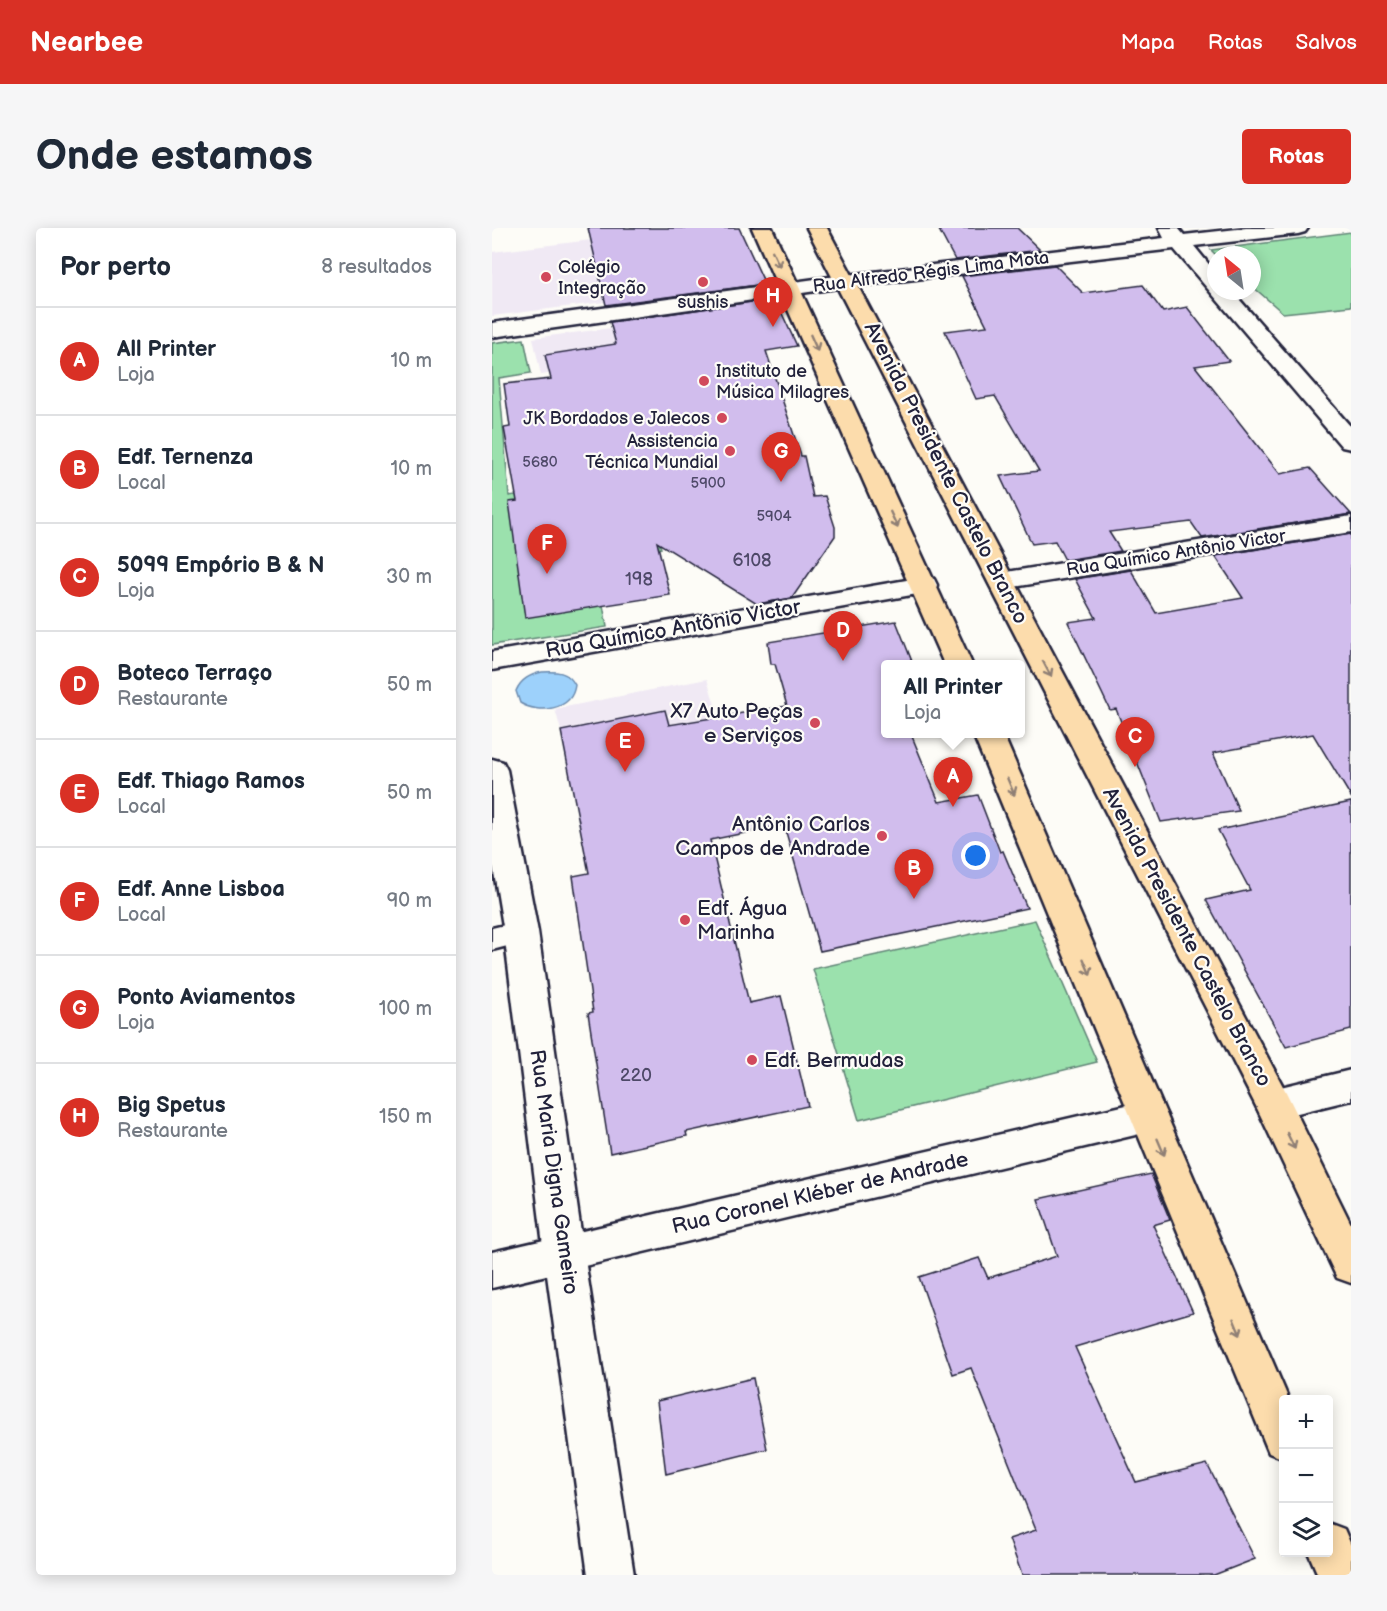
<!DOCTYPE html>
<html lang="pt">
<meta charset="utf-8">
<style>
body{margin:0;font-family:"Balsamiq Sans",sans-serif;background:#f6f6f7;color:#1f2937}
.controls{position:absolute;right:18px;bottom:18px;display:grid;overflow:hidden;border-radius:6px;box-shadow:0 3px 15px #0003}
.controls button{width:54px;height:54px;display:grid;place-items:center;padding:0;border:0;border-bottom:2px solid #e0e1e3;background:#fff;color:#1f2937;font:30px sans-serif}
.compass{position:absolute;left:715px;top:18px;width:54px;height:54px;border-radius:50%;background:#fff;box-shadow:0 3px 15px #0003;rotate:330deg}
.you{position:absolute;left:484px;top:628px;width:21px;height:21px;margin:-15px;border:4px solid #fff;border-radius:50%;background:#1a73e8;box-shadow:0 0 0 9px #1a73e833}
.badge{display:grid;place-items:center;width:39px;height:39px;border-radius:50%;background:#d93025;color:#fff;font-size:20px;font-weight:700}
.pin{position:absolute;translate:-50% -50px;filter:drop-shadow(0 2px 3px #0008)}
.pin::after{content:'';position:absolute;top:32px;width:21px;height:18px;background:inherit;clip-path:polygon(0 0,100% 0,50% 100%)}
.popup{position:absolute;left:389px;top:432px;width:144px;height:78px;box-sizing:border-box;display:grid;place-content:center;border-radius:6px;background:#fff;filter:drop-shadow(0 2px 4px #0005);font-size:20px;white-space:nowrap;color:#747a83}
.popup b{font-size:22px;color:#1f2937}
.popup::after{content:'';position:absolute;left:50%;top:100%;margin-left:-12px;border:12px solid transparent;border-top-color:#fff}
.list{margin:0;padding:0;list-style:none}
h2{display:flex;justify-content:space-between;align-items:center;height:78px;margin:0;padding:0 24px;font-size:26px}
h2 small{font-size:20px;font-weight:400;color:#747a83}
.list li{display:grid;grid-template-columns:39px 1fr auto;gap:18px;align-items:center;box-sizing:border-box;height:108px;padding:0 24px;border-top:2px solid #e0e1e3}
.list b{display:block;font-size:22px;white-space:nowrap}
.list p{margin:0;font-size:20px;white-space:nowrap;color:#747a83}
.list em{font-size:20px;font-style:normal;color:#747a83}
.icon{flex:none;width:33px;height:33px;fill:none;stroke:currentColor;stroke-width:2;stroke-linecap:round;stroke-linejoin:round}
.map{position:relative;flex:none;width:859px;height:1347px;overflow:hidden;border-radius:6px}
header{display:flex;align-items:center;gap:36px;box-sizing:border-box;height:84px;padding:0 30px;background:#d93025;color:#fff}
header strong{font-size:28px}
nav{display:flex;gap:33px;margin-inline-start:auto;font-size:21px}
.intro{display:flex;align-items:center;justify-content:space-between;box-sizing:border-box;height:144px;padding:0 36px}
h1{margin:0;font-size:42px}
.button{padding:15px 27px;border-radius:6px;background:#d93025;color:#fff;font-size:21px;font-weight:700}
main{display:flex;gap:36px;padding:0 36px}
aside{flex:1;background:#fff;border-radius:6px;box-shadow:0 3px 15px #0003}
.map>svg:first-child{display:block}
.built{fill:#f0e9f4}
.green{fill:#9be1ad;stroke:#5e8274;stroke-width:1.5}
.water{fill:#9dd1fb;stroke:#6c8bae;stroke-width:1.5}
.building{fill:#d1bded;stroke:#22223b;stroke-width:1.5}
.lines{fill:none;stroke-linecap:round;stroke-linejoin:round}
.lane-casing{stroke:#22223b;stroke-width:5}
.street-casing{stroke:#22223b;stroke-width:5}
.secondary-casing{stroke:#22223b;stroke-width:5}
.primary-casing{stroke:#22223b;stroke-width:5}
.lane{fill:#fdfcf7;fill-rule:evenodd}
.street{fill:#fdfcf7;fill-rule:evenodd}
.secondary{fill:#fdfcf7;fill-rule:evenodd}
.primary{fill:#fcdcac;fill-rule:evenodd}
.oneway{stroke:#8f7f74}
.poi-dot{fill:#d1495b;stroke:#fdfcf7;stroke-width:2}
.labels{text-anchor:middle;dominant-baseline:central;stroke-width:4.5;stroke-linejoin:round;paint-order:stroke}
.far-number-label{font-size:15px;fill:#4e4968}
.far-poi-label{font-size:18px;fill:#22223b;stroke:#fdfcf7;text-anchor:start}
.far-street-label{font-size:18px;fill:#22223b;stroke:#fdfcf7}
.number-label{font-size:18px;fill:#4e4968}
.street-label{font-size:21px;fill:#22223b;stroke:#fdfcf7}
.poi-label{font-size:21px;fill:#22223b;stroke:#fdfcf7;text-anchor:end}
</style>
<header>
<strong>Nearbee</strong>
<nav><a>Mapa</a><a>Rotas</a><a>Salvos</a></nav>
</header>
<div class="intro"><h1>Onde estamos</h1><a class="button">Rotas</a></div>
<main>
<aside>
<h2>Por perto<small>8 resultados</small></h2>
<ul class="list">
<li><span class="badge">A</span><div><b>All Printer</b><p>Loja</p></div><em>10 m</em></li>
<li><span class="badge">B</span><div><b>Edf. Ternenza</b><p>Local</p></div><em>10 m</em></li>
<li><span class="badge">C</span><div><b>5099 Empório B &amp; N</b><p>Loja</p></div><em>30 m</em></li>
<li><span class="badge">D</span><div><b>Boteco Terraço</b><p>Restaurante</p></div><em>50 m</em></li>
<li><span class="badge">E</span><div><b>Edf. Thiago Ramos</b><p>Local</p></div><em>50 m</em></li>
<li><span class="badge">F</span><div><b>Edf. Anne Lisboa</b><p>Local</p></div><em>90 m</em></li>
<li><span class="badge">G</span><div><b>Ponto Aviamentos</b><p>Loja</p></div><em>100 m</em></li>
<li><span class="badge">H</span><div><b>Big Spetus</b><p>Restaurante</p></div><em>150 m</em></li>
</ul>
</aside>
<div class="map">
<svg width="859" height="1347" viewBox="0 0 859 1347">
<rect width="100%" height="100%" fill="#fdfcf7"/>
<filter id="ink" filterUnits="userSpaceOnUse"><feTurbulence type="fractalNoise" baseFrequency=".0167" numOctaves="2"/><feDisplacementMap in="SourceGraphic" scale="12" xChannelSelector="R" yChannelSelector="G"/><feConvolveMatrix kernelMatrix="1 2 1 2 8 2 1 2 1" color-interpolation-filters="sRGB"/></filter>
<g filter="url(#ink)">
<path class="built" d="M99,12L113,74L0,88V24Z
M143,97L154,132L49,147L41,110Z
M215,451L262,602L94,637L90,608L201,584L173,482L69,503L63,481Z"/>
<path class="green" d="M859,4V78L791,85L760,58V27H724L719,22Z
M32,111L39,145L7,150L17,268L103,256L160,293L169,320L102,328L115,399L0,417V115Z
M543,692L605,834L367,892L321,741Z"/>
<path class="water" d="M50,444C64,443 76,443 83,457C80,483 46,486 28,475L24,463C29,451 38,447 50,444Z"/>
<path class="building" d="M96,0H247L273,56L114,77Z
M446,0H525L548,22L463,32Z
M563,37L591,65L651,57L671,84L695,79L737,133L703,138L788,246L818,240L859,286L710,310L699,294L617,304L629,323L573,332L563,313L540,316L508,248L547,243L503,168L484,171L453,103L495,98L470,48Z
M281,71L283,77H286L305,118L274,123L309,228H312L321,269L333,268L343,299V308L300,370L265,376L165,314L178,367L33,390L17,274L25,273L12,200L18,199L12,156L59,151L53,127L124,116L118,94Z
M859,306V569L821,506L721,525L747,583L669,594L624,481L618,482L576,394L604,390L583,351L639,342L664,385L751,370L723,328Z
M404,393L421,436H392L393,506H419L447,574L486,567L508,624L511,623L535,680L328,723L292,597L218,612L257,775L289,768L316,878L194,904L195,908L118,925L96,785L101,784L81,648L97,645L69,503L173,482L177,497L295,478L283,436H279L276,414Z
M859,574V802L794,819L714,672L758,662L726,602Z
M659,946L678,992L661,997L701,1084L583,1119L644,1254L715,1236L763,1331L722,1347H530L517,1311L544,1302L479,1140L461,1146L427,1049L487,1030L496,1050L565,1028L546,971Z
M261,1150L275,1221L174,1246L165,1173Z"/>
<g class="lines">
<defs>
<path id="lane" d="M29,693L39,696L44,704L39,712L0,722V700Z"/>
<path id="street" d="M667,0H686L692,7L754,0H816L813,4L806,6L702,18L724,45V63H740L859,199V221L850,219L682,21L338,61L0,109V95L338,49L672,10Z
M859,288V304L509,361L499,359L496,353L499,347L509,345Z
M432,349L442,351L445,357L442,363L0,442V424Z
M0,531L11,534L15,542L46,704L92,1025L142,1347H96L52,1025L12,704L0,632Z
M859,842V872L781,891L768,886L763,875L768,864Z"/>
<path id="secondary" d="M656,872L669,877L675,888L669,899L656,904L0,1060V1024Z"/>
<path id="primary" d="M260,0H280L480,436H452Z
M315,0H335L794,864L859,996V1055L845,1050L765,880Z
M481,506H511L797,1172H792V1231L777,1225Z
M836,1295L852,1301L859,1317V1347H826L816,1324H836Z"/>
</defs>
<use href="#lane" class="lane-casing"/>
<use href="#street" class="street-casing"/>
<use href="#secondary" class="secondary-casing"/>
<use href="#primary" class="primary-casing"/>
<use href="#lane" class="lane"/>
<use href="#street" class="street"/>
<use href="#secondary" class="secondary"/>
<use href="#primary" class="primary"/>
</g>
<defs><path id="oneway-shaft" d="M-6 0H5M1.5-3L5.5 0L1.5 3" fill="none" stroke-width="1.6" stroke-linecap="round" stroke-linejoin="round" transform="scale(1.5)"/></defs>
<g class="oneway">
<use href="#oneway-shaft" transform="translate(284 31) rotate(65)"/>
<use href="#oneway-shaft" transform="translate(322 115) rotate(66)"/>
<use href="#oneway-shaft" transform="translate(402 292) rotate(65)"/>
<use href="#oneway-shaft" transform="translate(555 441) rotate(62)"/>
<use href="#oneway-shaft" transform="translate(519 559) rotate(67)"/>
<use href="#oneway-shaft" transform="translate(595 739) rotate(67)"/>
<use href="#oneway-shaft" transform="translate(799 913) rotate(64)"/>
<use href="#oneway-shaft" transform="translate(669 919) rotate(67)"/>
<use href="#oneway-shaft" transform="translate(745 1099) rotate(67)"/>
</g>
</g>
<g class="poi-dot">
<circle cx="54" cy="49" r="6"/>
<circle cx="211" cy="54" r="6"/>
<circle cx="212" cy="153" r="6"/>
<circle cx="230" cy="190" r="6"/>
<circle cx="238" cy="223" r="6"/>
<circle cx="323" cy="495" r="6"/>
<circle cx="390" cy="608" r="6"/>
<circle cx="193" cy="692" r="6"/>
<circle cx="260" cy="832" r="6"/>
</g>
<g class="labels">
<g class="far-number-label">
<text x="48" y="234">5680</text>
<text x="216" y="255">5900</text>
<text x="282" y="288">5904</text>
</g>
<g class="far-poi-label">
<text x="66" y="39">Colégio<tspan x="66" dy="21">Integração</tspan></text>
<text x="211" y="74" text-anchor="middle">sushis</text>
<text x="224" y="143">Instituto de<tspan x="224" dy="21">Música Milagres</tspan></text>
<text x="218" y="190" text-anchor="end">JK Bordados e Jalecos</text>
<text x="226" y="213" text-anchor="end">Assistencia<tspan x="226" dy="21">Técnica Mundial</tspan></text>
</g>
<g class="far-street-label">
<text transform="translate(439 44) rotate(-7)">Rua Alfredo Régis Lima Mota</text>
<text transform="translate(684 325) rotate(-9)">Rua Químico Antônio Victor</text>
</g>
<g class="number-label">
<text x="260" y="332">6108</text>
<text x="147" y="351">198</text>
<text x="144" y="847">220</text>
</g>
<g class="street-label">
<text transform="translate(454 245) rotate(63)">Avenida Presidente Castelo Branco</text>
<text transform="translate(181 401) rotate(-10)">Rua Químico Antônio Victor</text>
<text transform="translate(695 709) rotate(62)">Avenida Presidente Castelo Branco</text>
<text transform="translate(62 944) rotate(82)">Rua Maria Digna Gameiro</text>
<text transform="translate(328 965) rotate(-13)">Rua Coronel Kléber de Andrade</text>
</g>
<g class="poi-label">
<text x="311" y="483">X7 Auto Peças<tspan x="311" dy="24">e Serviços</tspan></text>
<text x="378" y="596">Antônio Carlos<tspan x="378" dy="24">Campos de Andrade</tspan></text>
<text x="205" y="680" text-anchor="start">Edf. Água<tspan x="205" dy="24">Marinha</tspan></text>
<text x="272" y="832" text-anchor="start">Edf. Bermudas</text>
</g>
</g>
</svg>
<div class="controls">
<button>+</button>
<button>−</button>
<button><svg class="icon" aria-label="layers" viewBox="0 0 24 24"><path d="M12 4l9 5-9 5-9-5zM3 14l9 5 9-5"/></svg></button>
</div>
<svg class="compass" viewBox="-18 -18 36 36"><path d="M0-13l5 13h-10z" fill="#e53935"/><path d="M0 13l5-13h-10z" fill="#747a83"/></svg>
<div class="you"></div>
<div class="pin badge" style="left:461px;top:579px">A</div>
<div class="popup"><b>All Printer</b>Loja</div>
<div class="pin badge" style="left:422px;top:671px">B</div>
<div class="pin badge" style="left:643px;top:539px">C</div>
<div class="pin badge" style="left:351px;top:433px">D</div>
<div class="pin badge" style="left:133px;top:544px">E</div>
<div class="pin badge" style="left:55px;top:346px">F</div>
<div class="pin badge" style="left:289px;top:254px">G</div>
<div class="pin badge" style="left:281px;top:99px">H</div>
</div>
</main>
